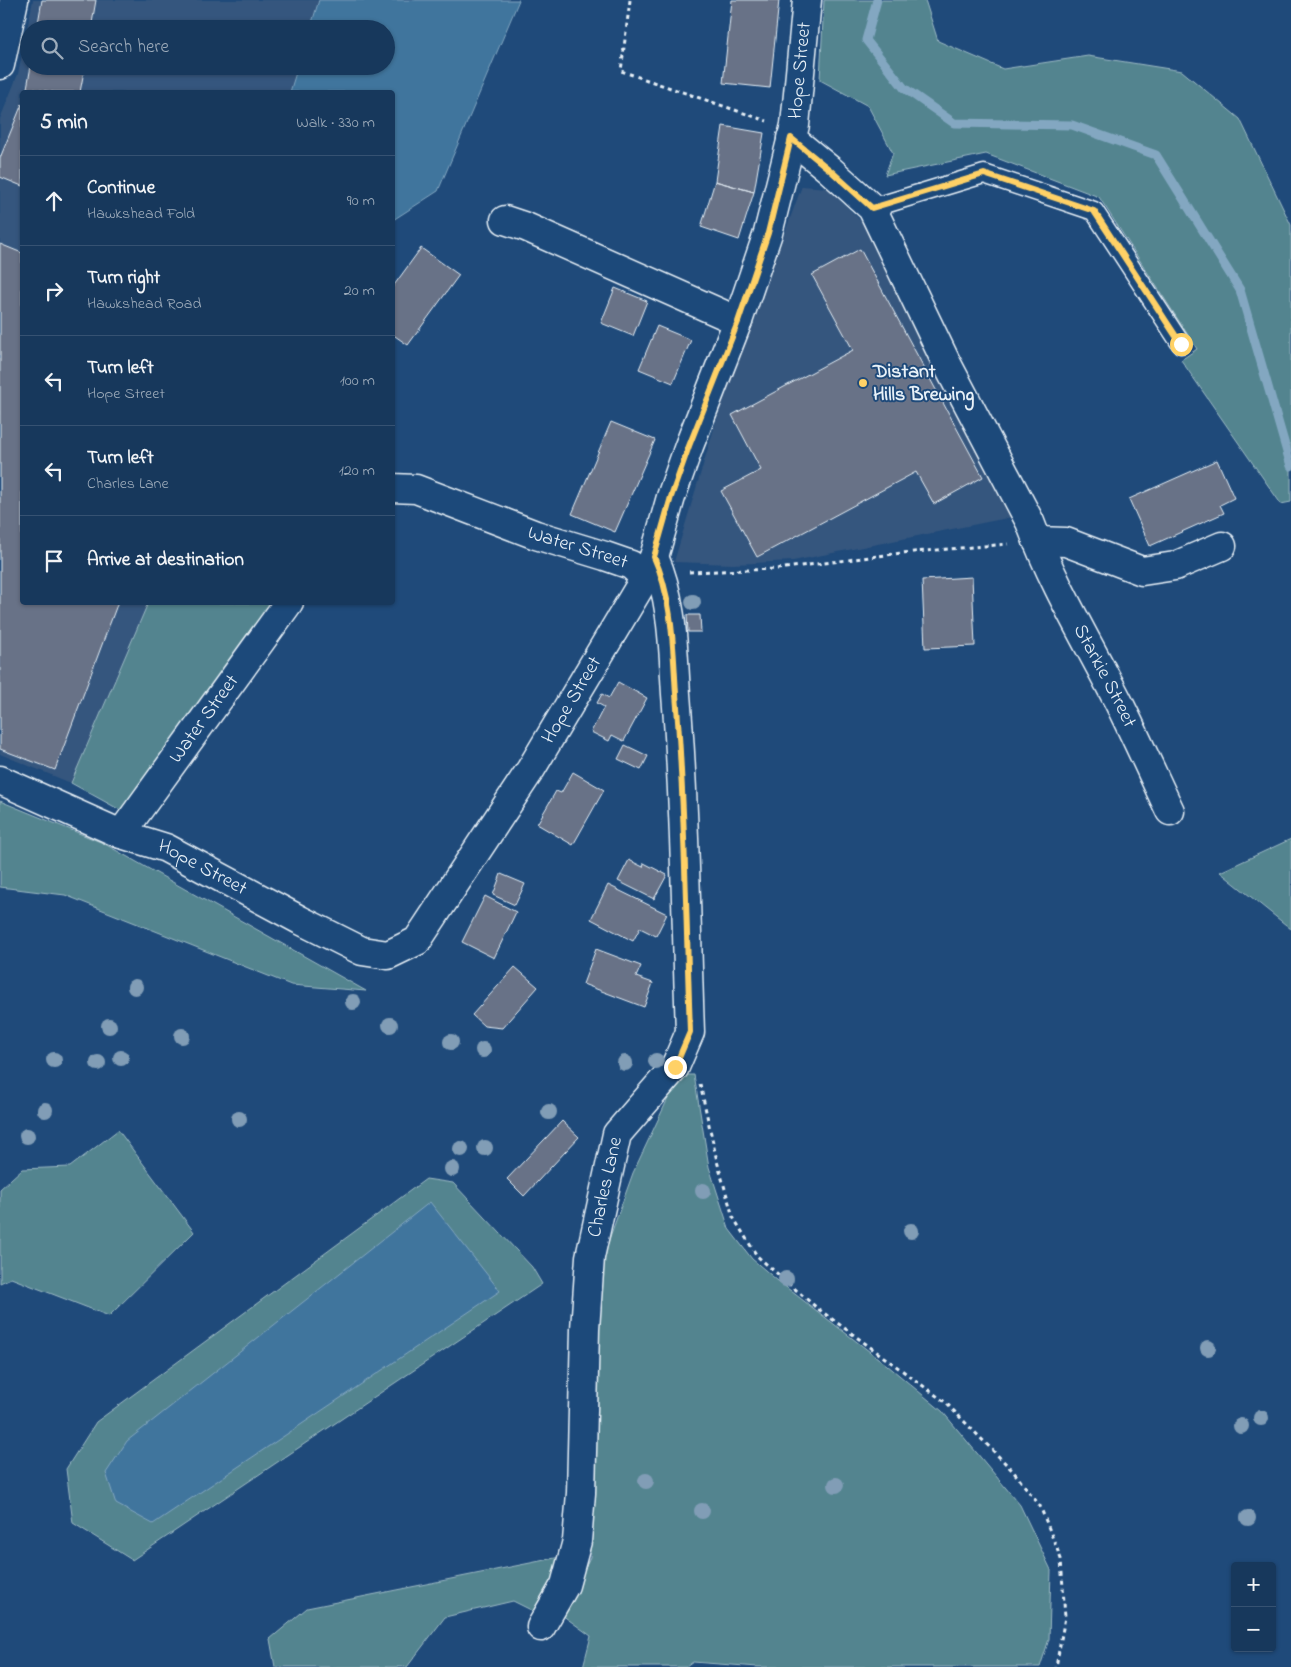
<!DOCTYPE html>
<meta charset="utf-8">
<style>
body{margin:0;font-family:"Indie Flower",sans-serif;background:#203f62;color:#f1f3f6}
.controls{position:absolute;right:15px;bottom:15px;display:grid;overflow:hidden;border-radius:5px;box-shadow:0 1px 4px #0004}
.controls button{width:45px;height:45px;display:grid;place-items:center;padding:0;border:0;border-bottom:1px solid #365272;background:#17385c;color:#f1f3f6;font:25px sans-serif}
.stop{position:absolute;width:15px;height:15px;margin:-11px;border:4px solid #ffd166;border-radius:50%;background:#fff}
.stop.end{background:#ffd166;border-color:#fff;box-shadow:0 1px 5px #0008}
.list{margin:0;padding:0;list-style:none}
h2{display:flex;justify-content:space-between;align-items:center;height:65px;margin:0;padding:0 20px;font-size:21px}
h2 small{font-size:16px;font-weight:400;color:#9eacbb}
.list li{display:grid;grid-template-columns:32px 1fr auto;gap:15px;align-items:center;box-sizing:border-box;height:90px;padding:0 20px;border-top:1px solid #365272}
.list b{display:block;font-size:19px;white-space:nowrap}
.list p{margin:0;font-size:16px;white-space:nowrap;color:#9eacbb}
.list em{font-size:16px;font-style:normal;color:#9eacbb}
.icon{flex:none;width:28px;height:28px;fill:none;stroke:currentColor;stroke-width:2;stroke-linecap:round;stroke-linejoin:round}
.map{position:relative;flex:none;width:1291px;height:1667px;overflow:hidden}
.search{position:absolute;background:#17385c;box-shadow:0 1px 4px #0004;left:20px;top:20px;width:375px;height:55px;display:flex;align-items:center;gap:12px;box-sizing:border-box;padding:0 18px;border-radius:28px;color:#9eacbb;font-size:19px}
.panel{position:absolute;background:#17385c;box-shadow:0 1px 4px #0004;left:20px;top:90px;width:375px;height:515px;border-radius:5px}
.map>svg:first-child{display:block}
.built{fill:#35567e}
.green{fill:#52848f;stroke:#9dbac4}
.water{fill:#40759d;stroke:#83a7c1}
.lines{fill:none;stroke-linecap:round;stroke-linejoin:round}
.stream{stroke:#83a7c1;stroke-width:9}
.building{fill:#677287;stroke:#e8f1f8}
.service-casing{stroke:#e8f1f8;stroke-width:21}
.minor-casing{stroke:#e8f1f8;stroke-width:31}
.path{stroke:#e8f1f8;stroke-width:3;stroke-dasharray:4 4;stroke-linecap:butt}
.service{stroke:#1f4a7a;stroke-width:18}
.minor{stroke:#1f4a7a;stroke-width:28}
.tree{fill:#819db6}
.route{stroke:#ffd166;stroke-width:6}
.poi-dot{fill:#ffd166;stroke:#1f4a7a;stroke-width:2}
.labels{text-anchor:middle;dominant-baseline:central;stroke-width:4;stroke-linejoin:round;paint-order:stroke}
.street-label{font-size:20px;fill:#e8f1f8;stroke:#1f4a7a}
.poi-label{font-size:20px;font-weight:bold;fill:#e8f1f8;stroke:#1f4a7a;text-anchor:start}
</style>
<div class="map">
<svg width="1291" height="1667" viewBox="0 0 1291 1667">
<rect width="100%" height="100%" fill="#1f4a7a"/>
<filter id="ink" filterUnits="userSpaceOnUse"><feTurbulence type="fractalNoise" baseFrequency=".02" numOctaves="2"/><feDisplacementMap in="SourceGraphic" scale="10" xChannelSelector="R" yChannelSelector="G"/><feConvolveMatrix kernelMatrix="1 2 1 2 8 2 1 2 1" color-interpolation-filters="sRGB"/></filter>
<g filter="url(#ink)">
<path class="built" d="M33,0H319L310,29H29V66H298L290,92H22V602L148,603L71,783L0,754V119L18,74Z
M802,186L828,188L874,234L1017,516L793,561L733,564L674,562L721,405Z"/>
<path class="green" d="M824,0H925L938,41L1003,69L1088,56L1182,71L1240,119L1291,225V502L1281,504L1181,360L1197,349L1099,197L986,154L885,175L893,153L868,106L820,80Z
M148,603H276L122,811L71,783Z
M0,801L103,843L366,991L291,985L65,895L0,887Z
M1291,839V929L1220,872Z
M679,1075H694L709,1167L729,1229L752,1259L778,1281L887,1365L942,1411L1020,1505L1051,1570L1049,1639L1040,1667H758L693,1662L686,1667H583L591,1636L562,1615L590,1557L592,1439L602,1259L633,1173Z
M118,1130L194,1232L109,1316L11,1278L0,1283V1189L22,1169L70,1167Z
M426,1179L453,1183L532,1267L542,1284L132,1560L73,1523L66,1469L96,1422Z
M565,1556L533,1611L513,1601L445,1617L407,1667H275L270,1639L307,1608Z"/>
<path class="water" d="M319,0H519L438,191L393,220L392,92H290L298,66H386V29H310Z
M430,1202L500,1291L153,1524L116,1504L106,1473L127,1441Z"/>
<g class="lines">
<path class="stream" d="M877,0L866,40L904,88L954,123L1072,125L1156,155L1240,290L1291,466"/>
</g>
<path class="building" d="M42,0H96L91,29H37Z
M732,0H779L770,88L723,83Z
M31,66H85L80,92H54L27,88Z
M22,104V186L0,177V158Z
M723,126L764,133L754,192L715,181Z
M715,181L754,192L739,240L701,227Z
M0,244L22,253V602H118L55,770L0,749Z
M421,248L459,275L408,345L392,334V288Z
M860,249L983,477L934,504L916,472L757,557L721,491L761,470L732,415L853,350L812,275Z
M615,288L647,301L633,336L601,323Z
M657,326L691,340L673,383L639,369Z
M611,422L655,440L615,532L572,514Z
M1217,460L1234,498L1220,505L1224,513L1150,546L1129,499Z
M972,577L975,646L925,648L922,580Z
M687,615H700L701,632H688Z
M618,682L647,698L624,741L612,735L609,741L591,732L604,707L597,703L602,694L609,698Z
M625,745L648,756L641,770L618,759Z
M573,772L604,790L573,845L537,824L556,791L561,793Z
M629,860L643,867L644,863L667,875L654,899L618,881Z
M501,874L525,884L515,905L493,895Z
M608,885L667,914L656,936L640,928L633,941L591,919Z
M485,896L516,912L494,958L462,942Z
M596,949L641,966L636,977L653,983L644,1007L583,984Z
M515,967L538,987L502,1028L484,1026L472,1015Z
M562,1121L579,1137L524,1196L507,1179Z"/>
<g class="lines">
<defs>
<path id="service" d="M872,208L984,174L1094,211L1181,344"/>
<g id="minor">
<path d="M0,65L14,0"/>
<path id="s1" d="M791,138L830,170L872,208L946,362L1030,522C1053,585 1088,642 1118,701C1136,737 1153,775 1170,811"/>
<path d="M505,220L526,227L738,321"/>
<path id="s2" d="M392,488L416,489L536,535L605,556L631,565L645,578"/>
<path d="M1037,541L1066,542L1142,571L1175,566L1222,546"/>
<path id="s3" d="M0,780L121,834L166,848L300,920L362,951L388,955L417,941L531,769L645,578L654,557L671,497L689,446L738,321L768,233L795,125L807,0"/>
<path id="s4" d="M121,834L289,602"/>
<path id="s5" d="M541,1627L565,1585L577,1541L581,1493L585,1329L590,1257L617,1134L675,1067L690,1032C686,919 685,806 676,694C673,648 673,599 654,557"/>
</g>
</defs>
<use href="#service" class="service-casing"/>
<use href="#minor" class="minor-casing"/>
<path class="path" d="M630,0L621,71L767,121
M689,572L777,569L902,553L1008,544
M700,1084L717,1161L733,1217L757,1256L817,1308L945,1402L1013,1471L1040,1506L1061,1559L1065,1617L1056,1667"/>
<use href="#service" class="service"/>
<use href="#minor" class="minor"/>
</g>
<g class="tree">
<circle cx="693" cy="602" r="8"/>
<circle cx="135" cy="987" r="8"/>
<circle cx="353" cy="1002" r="8"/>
<circle cx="390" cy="1025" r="8"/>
<circle cx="109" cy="1026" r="8"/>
<circle cx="182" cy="1036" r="8"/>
<circle cx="451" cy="1042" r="8"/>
<circle cx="483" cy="1050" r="8"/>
<circle cx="121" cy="1058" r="8"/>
<circle cx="54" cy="1060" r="8"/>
<circle cx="656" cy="1061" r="8"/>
<circle cx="98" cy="1063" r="8"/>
<circle cx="625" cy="1063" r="8"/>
<circle cx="45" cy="1110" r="8"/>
<circle cx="549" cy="1112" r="8"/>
<circle cx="239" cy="1119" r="8"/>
<circle cx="27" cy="1136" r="8"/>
<circle cx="485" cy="1148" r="8"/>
<circle cx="461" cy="1149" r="8"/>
<circle cx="452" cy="1169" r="8"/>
<circle cx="703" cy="1191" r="8"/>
<circle cx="911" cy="1231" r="8"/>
<circle cx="786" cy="1279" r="8"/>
<circle cx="1208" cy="1348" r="8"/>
<circle cx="1261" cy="1418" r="8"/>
<circle cx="1241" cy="1426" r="8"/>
<circle cx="646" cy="1481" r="8"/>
<circle cx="836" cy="1485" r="8"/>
<circle cx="702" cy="1511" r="8"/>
<circle cx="1248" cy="1518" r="8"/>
</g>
</g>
<g class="lines" filter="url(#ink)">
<path class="route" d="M675,1067L690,1032C686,919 685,806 676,694C673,649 673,599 654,557L671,497L689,446L738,322L768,233L791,138L830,170L872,208L984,174L1094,211L1181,344"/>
</g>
<circle class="poi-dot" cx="863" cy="383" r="5"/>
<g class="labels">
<g class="street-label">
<text stroke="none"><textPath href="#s3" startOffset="1421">Hope Street</textPath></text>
<text stroke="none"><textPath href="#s2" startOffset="196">Water Street</textPath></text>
<text stroke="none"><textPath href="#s1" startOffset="630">Starkie Street</textPath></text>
<text stroke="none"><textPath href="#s3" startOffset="746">Hope Street</textPath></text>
<text stroke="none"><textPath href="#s4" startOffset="142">Water Street</textPath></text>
<text stroke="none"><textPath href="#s3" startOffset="221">Hope Street</textPath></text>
<text stroke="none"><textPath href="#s5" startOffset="450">Charles Lane</textPath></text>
</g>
<g class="poi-label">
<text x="873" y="372">Distant<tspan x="873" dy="23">Hills Brewing</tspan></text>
</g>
</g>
</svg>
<div class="controls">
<button>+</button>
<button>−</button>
</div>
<div class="stop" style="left:1181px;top:344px"></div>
<div class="stop end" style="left:675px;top:1067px"></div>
<div class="search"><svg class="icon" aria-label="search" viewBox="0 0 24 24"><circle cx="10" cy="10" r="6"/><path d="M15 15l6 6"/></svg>Search here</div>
<section class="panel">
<h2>5 min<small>Walk · 330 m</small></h2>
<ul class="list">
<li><svg class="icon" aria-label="ahead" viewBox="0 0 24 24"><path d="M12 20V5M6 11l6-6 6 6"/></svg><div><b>Continue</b><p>Hawkshead Fold</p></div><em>90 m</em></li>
<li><svg class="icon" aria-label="right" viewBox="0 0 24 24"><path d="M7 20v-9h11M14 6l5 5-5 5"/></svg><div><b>Turn right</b><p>Hawkshead Road</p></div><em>20 m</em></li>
<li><svg class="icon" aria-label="left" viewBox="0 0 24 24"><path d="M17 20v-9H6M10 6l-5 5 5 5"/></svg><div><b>Turn left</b><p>Hope Street</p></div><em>100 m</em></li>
<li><svg class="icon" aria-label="left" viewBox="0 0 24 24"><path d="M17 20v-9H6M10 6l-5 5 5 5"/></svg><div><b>Turn left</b><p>Charles Lane</p></div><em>120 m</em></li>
<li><svg class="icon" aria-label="arrive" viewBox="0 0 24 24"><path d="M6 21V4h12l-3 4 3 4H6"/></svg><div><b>Arrive at destination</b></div></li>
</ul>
</section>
</div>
